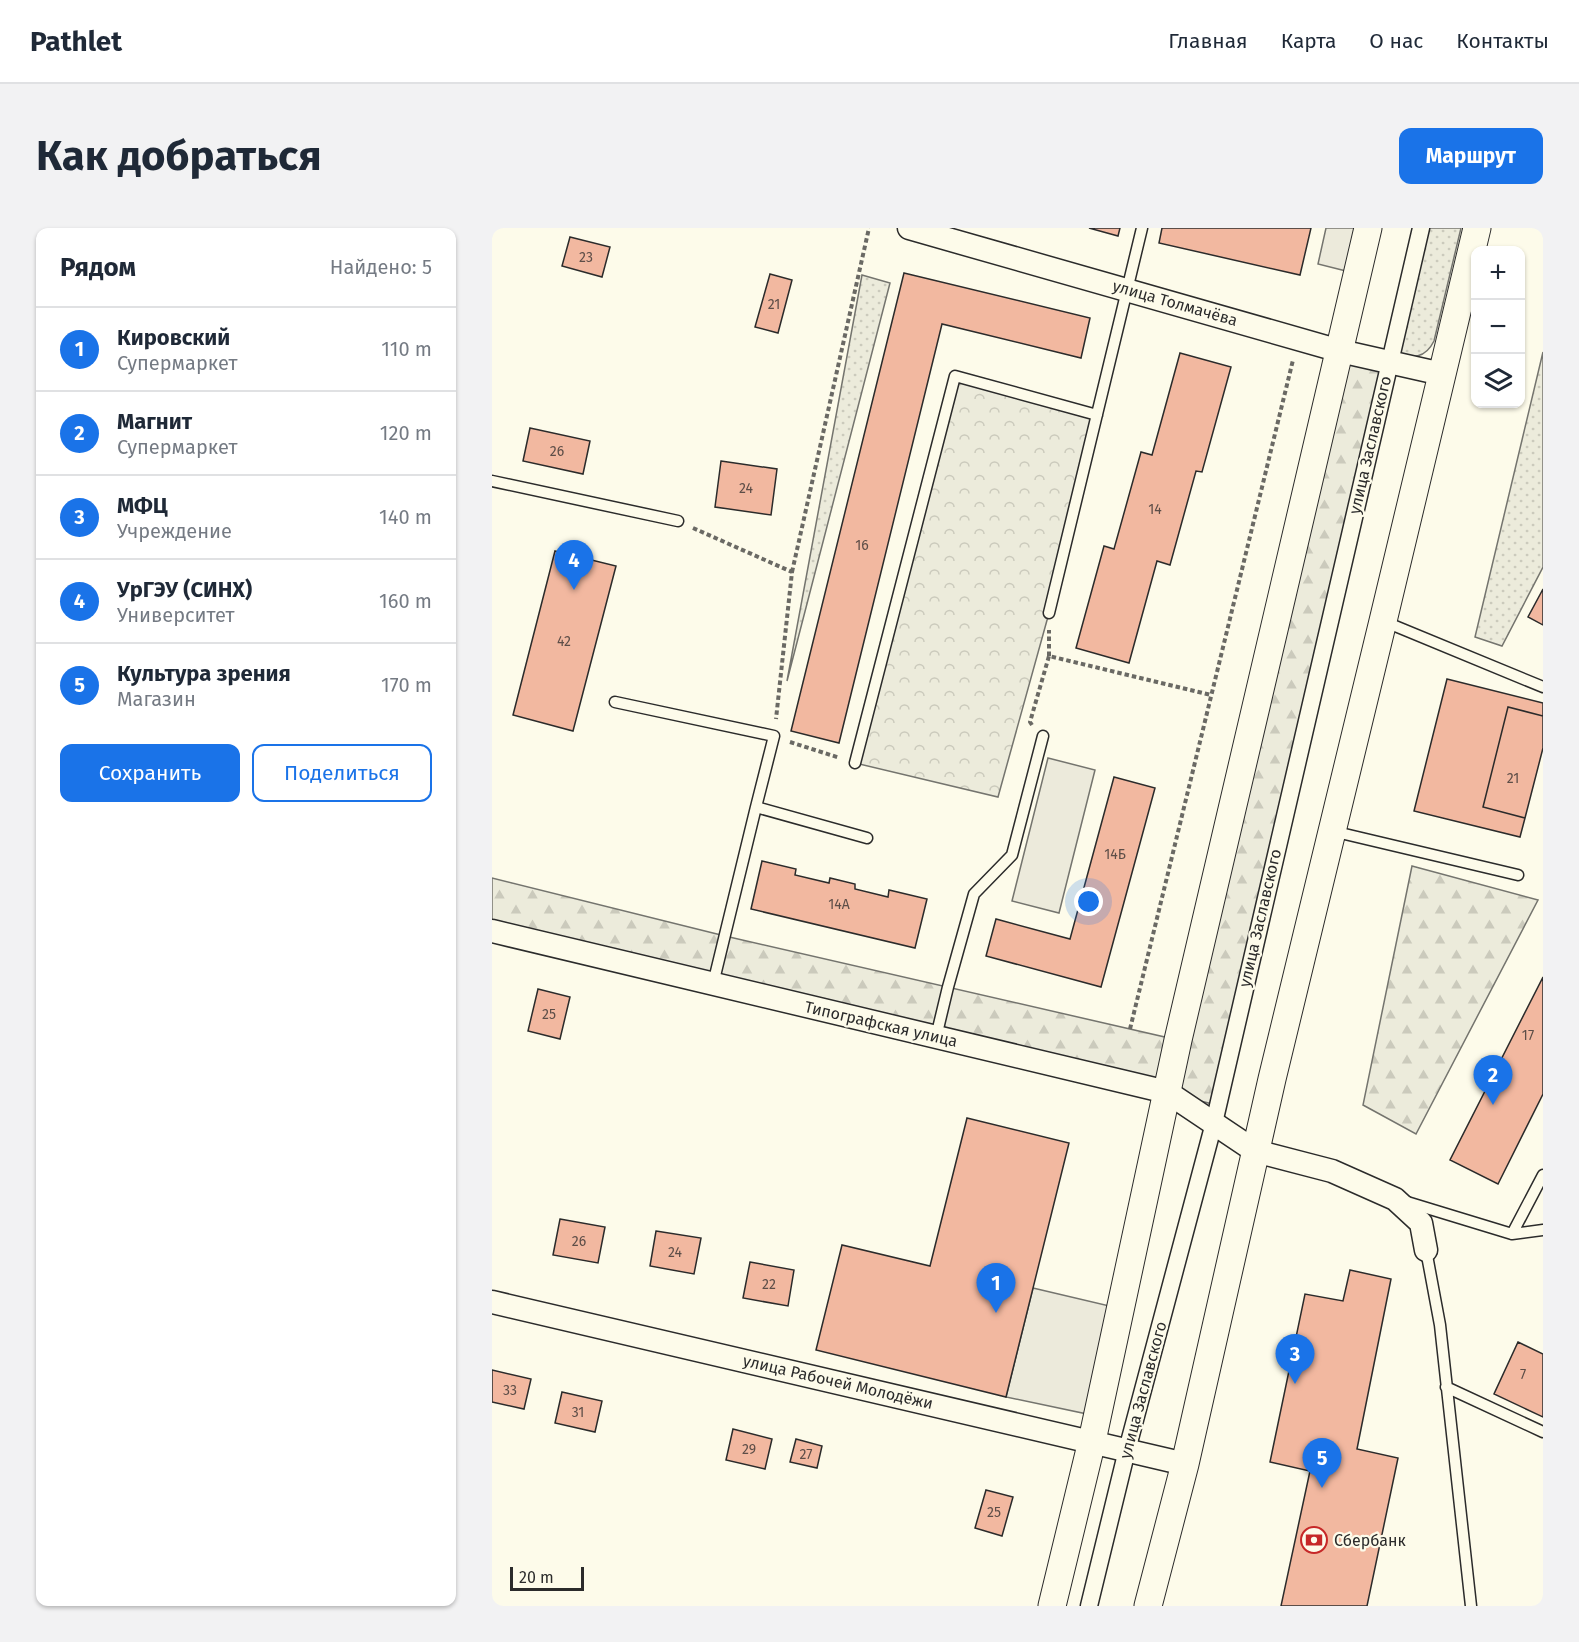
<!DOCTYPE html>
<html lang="ru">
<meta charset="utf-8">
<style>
body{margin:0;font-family:"Fira Sans",sans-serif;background:#f2f2f3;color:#1f2937}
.controls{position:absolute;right:18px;top:18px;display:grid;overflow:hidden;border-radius:12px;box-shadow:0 2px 4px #0004}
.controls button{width:54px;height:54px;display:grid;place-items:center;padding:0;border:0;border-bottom:2px solid #e0e1e3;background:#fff;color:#1f2937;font:30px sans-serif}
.scale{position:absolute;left:18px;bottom:15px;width:74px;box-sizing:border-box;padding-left:6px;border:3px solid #2b2b2b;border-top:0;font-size:16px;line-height:21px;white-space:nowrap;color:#2b2b2b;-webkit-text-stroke:4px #fdfbea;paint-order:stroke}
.you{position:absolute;left:597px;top:674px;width:21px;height:21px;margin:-15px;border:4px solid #fff;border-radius:50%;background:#1a73e8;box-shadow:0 0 0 9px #1a73e833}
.badge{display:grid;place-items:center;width:39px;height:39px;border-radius:50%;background:#1a73e8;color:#fff;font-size:20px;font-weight:700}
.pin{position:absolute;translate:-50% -50px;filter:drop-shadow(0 2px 3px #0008)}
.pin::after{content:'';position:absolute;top:32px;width:21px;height:18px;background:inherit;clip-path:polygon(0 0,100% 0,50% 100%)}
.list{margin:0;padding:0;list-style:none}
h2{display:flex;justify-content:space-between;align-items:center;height:78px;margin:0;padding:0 24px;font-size:26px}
h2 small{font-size:20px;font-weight:400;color:#747a83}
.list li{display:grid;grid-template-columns:39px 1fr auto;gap:18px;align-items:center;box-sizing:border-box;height:84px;padding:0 24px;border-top:2px solid #e0e1e3}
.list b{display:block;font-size:22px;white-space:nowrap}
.list p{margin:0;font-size:20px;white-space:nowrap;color:#747a83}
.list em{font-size:20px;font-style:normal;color:#747a83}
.actions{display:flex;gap:12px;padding:18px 24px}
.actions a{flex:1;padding:14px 0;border:2px solid #1a73e8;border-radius:12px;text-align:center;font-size:21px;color:#1a73e8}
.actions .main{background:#1a73e8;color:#fff}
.icon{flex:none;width:33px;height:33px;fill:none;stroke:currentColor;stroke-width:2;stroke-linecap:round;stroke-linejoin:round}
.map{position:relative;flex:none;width:1051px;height:1378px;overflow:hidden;border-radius:12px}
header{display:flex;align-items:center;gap:36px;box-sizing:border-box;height:84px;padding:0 30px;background:#fff;border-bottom:2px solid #e0e1e3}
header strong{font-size:28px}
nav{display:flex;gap:33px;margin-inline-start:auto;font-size:21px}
.intro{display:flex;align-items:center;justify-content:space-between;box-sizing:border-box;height:144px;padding:0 36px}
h1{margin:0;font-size:42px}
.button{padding:15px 27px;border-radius:12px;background:#1a73e8;color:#fff;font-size:21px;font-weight:700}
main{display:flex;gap:36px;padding:0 36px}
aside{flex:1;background:#fff;border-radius:12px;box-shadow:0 2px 4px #0004}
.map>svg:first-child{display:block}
.grass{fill:url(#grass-dots);stroke:#74746e;stroke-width:1.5}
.forest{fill:url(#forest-firs);stroke:#74746e;stroke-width:1.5}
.park{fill:url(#park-crowns);stroke:#74746e;stroke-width:1.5}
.parking{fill:#eceadb;stroke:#74746e;stroke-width:1.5}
.building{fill:#f2b8a0;stroke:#2b2b2b;stroke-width:1.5}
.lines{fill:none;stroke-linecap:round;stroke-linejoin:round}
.service-casing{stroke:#2b2b2b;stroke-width:13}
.pedestrian-casing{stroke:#2b2b2b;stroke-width:19}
.minor-casing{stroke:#2b2b2b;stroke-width:25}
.tertiary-casing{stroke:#2b2b2b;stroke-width:29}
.path{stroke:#6a6964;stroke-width:4;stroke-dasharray:4.5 3;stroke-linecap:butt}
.service{stroke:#fdfbea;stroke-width:10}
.pedestrian{stroke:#fdfbea;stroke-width:16}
.minor{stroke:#fdfbea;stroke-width:22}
.tertiary{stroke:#fdfbea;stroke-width:27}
.labels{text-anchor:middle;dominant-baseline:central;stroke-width:4.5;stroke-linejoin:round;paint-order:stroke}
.number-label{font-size:14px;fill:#5d4e48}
.street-label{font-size:16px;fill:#2b2b2b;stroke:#fdfbea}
.poi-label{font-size:16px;fill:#2b2b2b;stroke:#fdfbea;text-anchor:start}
</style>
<header>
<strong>Pathlet</strong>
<nav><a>Главная</a><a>Карта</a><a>О нас</a><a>Контакты</a></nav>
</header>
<div class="intro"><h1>Как добраться</h1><a class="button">Маршрут</a></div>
<main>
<aside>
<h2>Рядом<small>Найдено: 5</small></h2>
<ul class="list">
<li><span class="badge">1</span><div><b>Кировский</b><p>Супермаркет</p></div><em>110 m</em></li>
<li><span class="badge">2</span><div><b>Магнит</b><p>Супермаркет</p></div><em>120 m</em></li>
<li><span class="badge">3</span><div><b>МФЦ</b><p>Учреждение</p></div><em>140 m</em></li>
<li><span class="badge">4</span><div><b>УрГЭУ (СИНХ)</b><p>Университет</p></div><em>160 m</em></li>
<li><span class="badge">5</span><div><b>Культура зрения</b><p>Магазин</p></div><em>170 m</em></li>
</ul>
<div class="actions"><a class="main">Сохранить</a><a>Поделиться</a></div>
</aside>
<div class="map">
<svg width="1051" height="1378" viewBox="0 0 1051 1378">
<defs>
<pattern id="grass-dots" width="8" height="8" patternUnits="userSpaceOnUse" patternTransform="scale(1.5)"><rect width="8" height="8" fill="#ecebdb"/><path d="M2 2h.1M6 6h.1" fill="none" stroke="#cbcabc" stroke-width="1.8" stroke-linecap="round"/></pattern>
<pattern id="forest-firs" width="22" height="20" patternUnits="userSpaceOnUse" patternTransform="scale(1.5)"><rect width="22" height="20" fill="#ecebdb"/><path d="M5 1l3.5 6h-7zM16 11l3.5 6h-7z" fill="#cbcabc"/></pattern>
<pattern id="park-crowns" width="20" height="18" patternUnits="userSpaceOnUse" patternTransform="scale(1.5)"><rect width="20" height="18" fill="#ecebdb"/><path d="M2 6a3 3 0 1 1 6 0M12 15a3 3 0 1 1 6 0" fill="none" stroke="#cbcabc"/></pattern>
</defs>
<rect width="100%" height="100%" fill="#fdfbea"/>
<path class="grass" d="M929,0H969L942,113C932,133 919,129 899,126Z
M370,47L398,55L295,453Z
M1051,124V339L1010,418L983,409Z"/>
<path class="forest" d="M848,123L897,134L725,877L0,703V650L233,708L686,812Z
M920,638L1046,672L924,906L871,877Z"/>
<path class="park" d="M463,148L605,187L557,385L506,569L363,535Z"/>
<path class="parking" d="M834,0H876L866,46L826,36Z
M556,530L603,542L567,685L520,673Z
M541,1060L626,1080L600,1187L514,1169Z"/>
<path class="building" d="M597,0H628L626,8Z
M670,0H819L808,47L667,15Z
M78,9L118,19L110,49L70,38Z
M412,45L598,90L589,130L450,96L347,515L299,503Z
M278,46L300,52L286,105L263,99Z
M688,125L739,139L710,244L704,243L678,337L665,333L637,435L584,420L612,318L622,321L649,224L660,227Z
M38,200L98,213L91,246L31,233Z
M229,233L285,241L279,287L223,279Z
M63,323L124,338L81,503L21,487Z
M1051,361V397L1036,389Z
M955,451L1051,475V488L1016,479L991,579L1033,590L1028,609L922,583Z
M1016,479L1051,488V520L1033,590L991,579Z
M622,549L663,560L609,759L494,728L504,691L578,711Z
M270,633L304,641L303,647L337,655L338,650L363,656V661L396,669L397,662L435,671L423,720L259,681Z
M1051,749V866L1006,956L958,932Z
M46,761L78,769L68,811L36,803Z
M475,890L577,915L514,1169L324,1122L350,1017L438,1038Z
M68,991L113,999L106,1035L61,1027Z
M164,1003L209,1010L202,1046L158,1038Z
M258,1034L302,1042L296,1078L251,1070Z
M858,1042L899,1051L865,1221L906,1230L875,1378H789L818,1243L778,1234L813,1066L851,1073Z
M1026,1114L1051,1126V1189L1002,1166Z
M0,1142L39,1151L32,1181L0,1174Z
M70,1164L110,1173L103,1204L63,1195Z
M241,1201L280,1211L273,1241L234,1232Z
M304,1211L330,1218L325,1240L298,1234Z
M494,1262L521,1269L510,1308L483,1300Z"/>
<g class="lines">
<defs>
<path id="service" d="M0,253L186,293
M557,385L650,0
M891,393L1051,459
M123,474L282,508L264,579
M363,535L463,148L605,187
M840,603L1026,647
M221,756L264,579L375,610
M444,809L456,759L482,666L520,627L551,508
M915,974L1020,1006L1051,1002
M1020,1006L1051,947
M934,1022L948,1097L979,1378
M954,1159L1051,1204"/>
<path id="pedestrian" d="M597,1378L635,1222L722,895L929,0"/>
<path id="minor" d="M417,0L848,123L950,146
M0,703L675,864L763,923L840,943L903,971L929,995L934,1022
M0,1074L693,1236"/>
<path id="tertiary" d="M560,1378L600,1213L686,812L876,0
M656,1378L693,1236L780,851L891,393L985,0"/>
</defs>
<use href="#service" class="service-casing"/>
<use href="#pedestrian" class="pedestrian-casing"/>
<use href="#minor" class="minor-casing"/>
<use href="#tertiary" class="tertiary-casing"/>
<path class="path" d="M201,300L300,344L284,491
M300,344L377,0
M557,428V402
M540,497L538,494L557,428L719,467
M298,514L348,530
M638,801L801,132"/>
<use href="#service" class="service"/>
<use href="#pedestrian" class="pedestrian"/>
<use href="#minor" class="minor"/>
<use href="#tertiary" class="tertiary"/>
</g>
<defs>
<symbol id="bank-ring" viewBox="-11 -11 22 22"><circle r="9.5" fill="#fdfbea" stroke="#c62828" stroke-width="1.5"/><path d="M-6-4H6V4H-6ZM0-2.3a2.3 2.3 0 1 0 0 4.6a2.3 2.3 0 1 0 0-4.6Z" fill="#c62828"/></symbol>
</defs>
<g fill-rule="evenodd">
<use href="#bank-ring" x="807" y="1297" width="30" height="30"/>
</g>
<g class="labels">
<g class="number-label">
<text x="94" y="29">23</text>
<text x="282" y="76">21</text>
<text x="65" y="223">26</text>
<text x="254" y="260">24</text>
<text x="663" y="281">14</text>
<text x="370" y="317">16</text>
<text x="72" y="413">42</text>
<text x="1021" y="550">21</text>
<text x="623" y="626">14Б</text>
<text x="347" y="676">14А</text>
<text x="57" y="786">25</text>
<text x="1036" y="807">17</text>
<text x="87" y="1013">26</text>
<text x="183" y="1024">24</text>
<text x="277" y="1056">22</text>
<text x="1031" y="1146">7</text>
<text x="18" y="1162">33</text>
<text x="86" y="1184">31</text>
<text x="257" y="1221">29</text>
<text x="314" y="1226">27</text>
<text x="502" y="1284">25</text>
</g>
<g class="street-label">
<text transform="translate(683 75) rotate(16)">улица Толмачёва</text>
<text transform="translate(878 217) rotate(-77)">улица Заславского</text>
<text transform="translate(768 690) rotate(-77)">улица Заславского</text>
<text transform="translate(389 796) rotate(13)">Типографская улица</text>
<text transform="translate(346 1154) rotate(13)">улица Рабочей Молодёжи</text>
<text transform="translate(651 1162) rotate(-75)">улица Заславского</text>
</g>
<g class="poi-label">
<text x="842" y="1312">Сбербанк</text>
</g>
</g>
</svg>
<div class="controls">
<button>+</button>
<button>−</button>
<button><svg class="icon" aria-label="layers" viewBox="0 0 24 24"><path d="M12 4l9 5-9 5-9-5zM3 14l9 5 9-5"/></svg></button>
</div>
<div class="scale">20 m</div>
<div class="you"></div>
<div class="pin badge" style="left:504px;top:1085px">1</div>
<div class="pin badge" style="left:1001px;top:877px">2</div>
<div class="pin badge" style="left:803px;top:1156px">3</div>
<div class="pin badge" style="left:82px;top:362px">4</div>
<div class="pin badge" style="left:830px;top:1260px">5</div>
</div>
</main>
